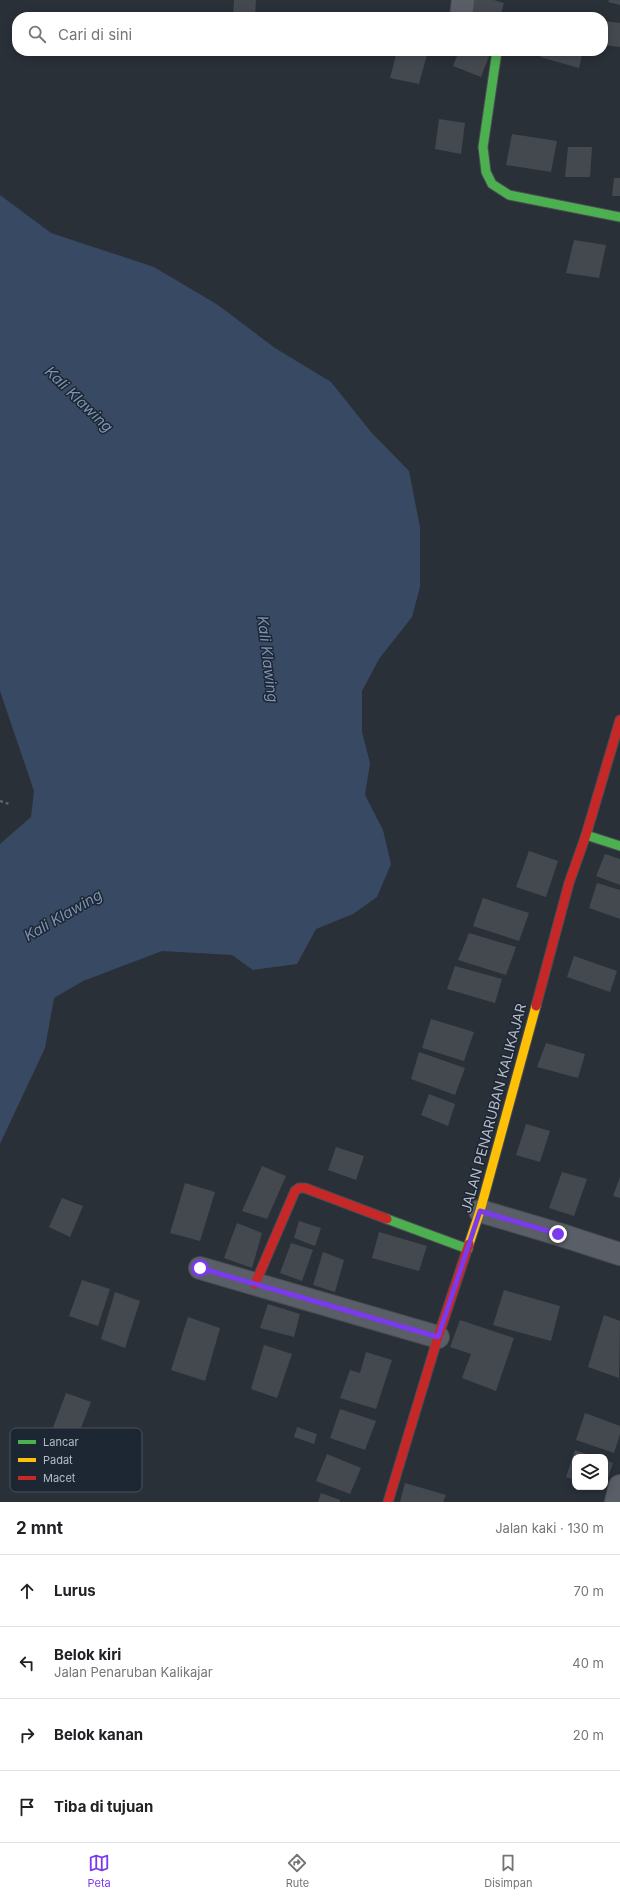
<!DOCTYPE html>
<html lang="id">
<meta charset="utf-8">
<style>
body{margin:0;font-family:Inter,sans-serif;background:#f2f2f2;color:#202124}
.controls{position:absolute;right:12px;bottom:12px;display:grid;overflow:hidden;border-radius:8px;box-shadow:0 2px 10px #0003}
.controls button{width:36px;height:36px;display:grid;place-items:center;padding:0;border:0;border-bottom:1px solid #e0e0e0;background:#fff;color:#202124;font:20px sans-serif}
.stop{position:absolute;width:12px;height:12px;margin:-9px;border:3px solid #7c3aed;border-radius:50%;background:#fff}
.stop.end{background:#7c3aed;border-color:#fff;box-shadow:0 1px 4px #0008}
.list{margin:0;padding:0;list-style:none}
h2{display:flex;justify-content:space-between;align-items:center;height:52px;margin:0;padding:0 16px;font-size:17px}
h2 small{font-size:13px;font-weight:400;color:#757577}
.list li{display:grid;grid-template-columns:26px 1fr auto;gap:12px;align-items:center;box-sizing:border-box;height:72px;padding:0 16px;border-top:1px solid #e0e0e0}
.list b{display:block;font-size:15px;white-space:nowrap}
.list p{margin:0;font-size:13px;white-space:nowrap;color:#757577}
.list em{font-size:13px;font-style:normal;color:#757577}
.icon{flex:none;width:22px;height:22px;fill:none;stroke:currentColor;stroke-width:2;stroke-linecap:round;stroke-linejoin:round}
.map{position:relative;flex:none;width:620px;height:1502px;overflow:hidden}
.search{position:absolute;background:#fff;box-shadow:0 2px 10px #0003;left:12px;right:12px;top:12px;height:44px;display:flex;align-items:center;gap:10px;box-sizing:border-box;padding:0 14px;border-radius:16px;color:#757577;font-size:15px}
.sheet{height:340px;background:#fff}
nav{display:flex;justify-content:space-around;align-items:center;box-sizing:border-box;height:56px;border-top:1px solid #e0e0e0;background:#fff;font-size:11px;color:#757577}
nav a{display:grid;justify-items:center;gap:2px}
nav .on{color:#7c3aed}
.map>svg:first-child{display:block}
.water{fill:#384963}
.building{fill:#444950}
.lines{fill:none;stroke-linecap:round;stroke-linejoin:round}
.street-casing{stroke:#484c53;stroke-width:24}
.fast-casing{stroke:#484c53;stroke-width:11}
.slow-casing{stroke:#484c53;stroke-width:11}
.jam-casing{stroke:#484c53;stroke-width:11}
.path{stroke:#5d636a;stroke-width:2.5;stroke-dasharray:3 3;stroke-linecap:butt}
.street{stroke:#5a5e66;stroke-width:22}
.fast{stroke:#4caf50;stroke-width:9}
.slow{stroke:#ffc107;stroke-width:9}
.jam{stroke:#c62828;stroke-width:9}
.route{stroke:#7c3aed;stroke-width:5}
.labels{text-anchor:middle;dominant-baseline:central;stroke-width:3;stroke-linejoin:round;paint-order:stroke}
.street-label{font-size:14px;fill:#b4bcc9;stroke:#1d2633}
.water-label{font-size:15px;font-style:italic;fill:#7c92b1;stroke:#1d2633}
.key{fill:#1d2633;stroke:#4a5360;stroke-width:1}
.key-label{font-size:11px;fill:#b4bcc9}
</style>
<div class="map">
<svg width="620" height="1502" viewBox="0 0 620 1502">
<rect width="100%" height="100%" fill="#2a3038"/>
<path class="water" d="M0,195L51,233L154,267L218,305L275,348L331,382L371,432L409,471L420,527V587L412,617L379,659L362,691V732L370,763L365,795L383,830L391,864L377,897L353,914L316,929L297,964L253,970L232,955L162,951L83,981L54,998L45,1048L0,1144V844L31,817L34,791L0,691Z"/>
<path class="building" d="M234,0H256L255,17H233Z
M475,0H494L504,3L500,17H471Z
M609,0H620V5L608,2Z
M605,21L620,23V47L603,45Z
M397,51H428L419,84L390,78Z
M459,51H491L481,77L453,66Z
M542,51H583L579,68L540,57Z
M439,119L465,123L461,154L435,149Z
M512,134L557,141L551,172L506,165Z
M568,147H592L590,177H565Z
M614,178H620V196H612Z
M574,240L606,245L599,278L566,273Z
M529,851L558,861L546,897L516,887Z
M605,854L620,859V885L596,876Z
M597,883L620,890V919L589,908Z
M483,898L529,913L519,941L473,926Z
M469,933L516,947L506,975L458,960Z
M574,956L617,971L610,992L567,977Z
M455,966L502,979L495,1003L447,989Z
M431,1019L474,1032L464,1061L422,1048Z
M546,1043L585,1054L578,1078L537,1067Z
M419,1052L465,1068L455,1095L411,1079Z
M429,1094L455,1104L448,1126L421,1115Z
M526,1124L550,1131L540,1162L516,1155Z
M336,1147L364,1156L356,1180L328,1170Z
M262,1166L286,1176L267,1219L242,1211Z
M562,1172L587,1179L574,1216L549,1208Z
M620,1177V1198L613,1196Z
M185,1183L215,1192L200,1241L170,1233Z
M62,1198L83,1206L70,1237L49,1227Z
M299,1221L321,1228L315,1246L294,1238Z
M237,1223L262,1233L252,1268L224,1258Z
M379,1232L427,1246L419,1271L372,1258Z
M291,1243L313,1250L302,1281L280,1273Z
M323,1252L344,1260L335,1292L313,1285Z
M82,1280L110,1289L98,1326L69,1316Z
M504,1290L560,1306L551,1341L493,1325Z
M115,1292L140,1301L125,1348L101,1339Z
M268,1304L300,1314L294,1337L260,1328Z
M604,1315L620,1321L619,1378L588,1367Z
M188,1317L220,1328L205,1381L171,1370Z
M460,1320L514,1338L496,1391L462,1378L471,1354L450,1347Z
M264,1345L292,1354L277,1398L251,1389Z
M366,1352L392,1360L376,1409L340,1398L350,1370L360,1373Z
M66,1393L91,1402L76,1441L51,1433Z
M340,1409L376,1421L365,1450L330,1438Z
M585,1413L620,1426V1434L614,1453L576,1440Z
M297,1427L317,1434L314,1444L294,1437Z
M575,1450L595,1457H575V1480L566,1477Z
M327,1454L361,1468L350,1494L316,1481Z
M605,1460L613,1463L604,1490L597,1487H605Z
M405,1483L446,1495L443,1502H400Z
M321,1493L340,1500V1502H318Z"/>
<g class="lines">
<defs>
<path id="street" d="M461,17L463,0
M480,1211L558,1234L620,1254
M200,1268L438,1337
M616,1502L620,1486"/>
<path id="fast" d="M497,51L483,147L486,172L492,184L509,195L620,217
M586,835L620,846
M387,1219L468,1249"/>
<path id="slow" d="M469,1244L480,1211L536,1006"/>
<path id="jam" d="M536,1006L569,883L586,835L620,720
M255,1284L295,1191L299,1188H305L387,1219
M388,1502L438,1337L469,1244"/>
</defs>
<use href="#street" class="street-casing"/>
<use href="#fast" class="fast-casing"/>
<use href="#slow" class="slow-casing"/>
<use href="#jam" class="jam-casing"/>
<path class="path" d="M0,801L9,804"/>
<use href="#street" class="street"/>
<use href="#fast" class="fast"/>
<use href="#slow" class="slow"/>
<use href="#jam" class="jam"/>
</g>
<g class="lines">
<path class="route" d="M200,1268L438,1337L480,1211L558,1234"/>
</g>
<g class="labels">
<g class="street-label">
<text transform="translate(493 1108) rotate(-75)">JALAN PENARUBAN KALIKAJAR</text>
</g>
<g class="water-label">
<text transform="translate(79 399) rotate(44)">Kali Klawing</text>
<text transform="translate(268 659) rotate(83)">Kali Klawing</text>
<text transform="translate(63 915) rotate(-30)">Kali Klawing</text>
</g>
</g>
<rect x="10" y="1428" width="132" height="64" rx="6" class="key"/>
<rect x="18" y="1440" width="18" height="4" fill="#4caf50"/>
<rect x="18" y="1458" width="18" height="4" fill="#ffc107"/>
<rect x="18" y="1476" width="18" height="4" fill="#c62828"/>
<g class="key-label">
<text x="43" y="1446">Lancar</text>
<text x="43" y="1464">Padat</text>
<text x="43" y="1482">Macet</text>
</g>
</svg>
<div class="controls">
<button><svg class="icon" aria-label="layers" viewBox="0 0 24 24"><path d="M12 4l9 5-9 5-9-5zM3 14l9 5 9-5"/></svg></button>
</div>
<div class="stop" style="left:200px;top:1268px"></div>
<div class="stop end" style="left:558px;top:1234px"></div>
<div class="search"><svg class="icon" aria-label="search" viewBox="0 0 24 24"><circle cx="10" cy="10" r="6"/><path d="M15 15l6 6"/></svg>Cari di sini</div>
</div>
<section class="sheet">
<h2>2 mnt<small>Jalan kaki · 130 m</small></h2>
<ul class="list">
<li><svg class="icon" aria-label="ahead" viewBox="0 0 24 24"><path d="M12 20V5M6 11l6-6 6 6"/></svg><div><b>Lurus</b></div><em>70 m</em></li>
<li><svg class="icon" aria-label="left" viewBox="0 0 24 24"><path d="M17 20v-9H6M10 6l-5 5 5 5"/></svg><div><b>Belok kiri</b><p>Jalan Penaruban Kalikajar</p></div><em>40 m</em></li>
<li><svg class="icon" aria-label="right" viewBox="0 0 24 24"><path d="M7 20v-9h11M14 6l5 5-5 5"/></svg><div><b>Belok kanan</b></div><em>20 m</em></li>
<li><svg class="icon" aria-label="arrive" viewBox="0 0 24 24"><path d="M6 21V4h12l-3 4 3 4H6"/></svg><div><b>Tiba di tujuan</b></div></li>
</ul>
</section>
<nav>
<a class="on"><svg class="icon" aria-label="map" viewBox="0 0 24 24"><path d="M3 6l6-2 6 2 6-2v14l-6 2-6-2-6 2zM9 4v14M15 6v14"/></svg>Peta</a>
<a><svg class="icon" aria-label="directions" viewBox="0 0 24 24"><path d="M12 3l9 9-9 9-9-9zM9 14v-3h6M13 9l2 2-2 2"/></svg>Rute</a>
<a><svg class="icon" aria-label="saved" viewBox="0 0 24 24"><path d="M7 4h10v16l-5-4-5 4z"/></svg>Disimpan</a>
</nav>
